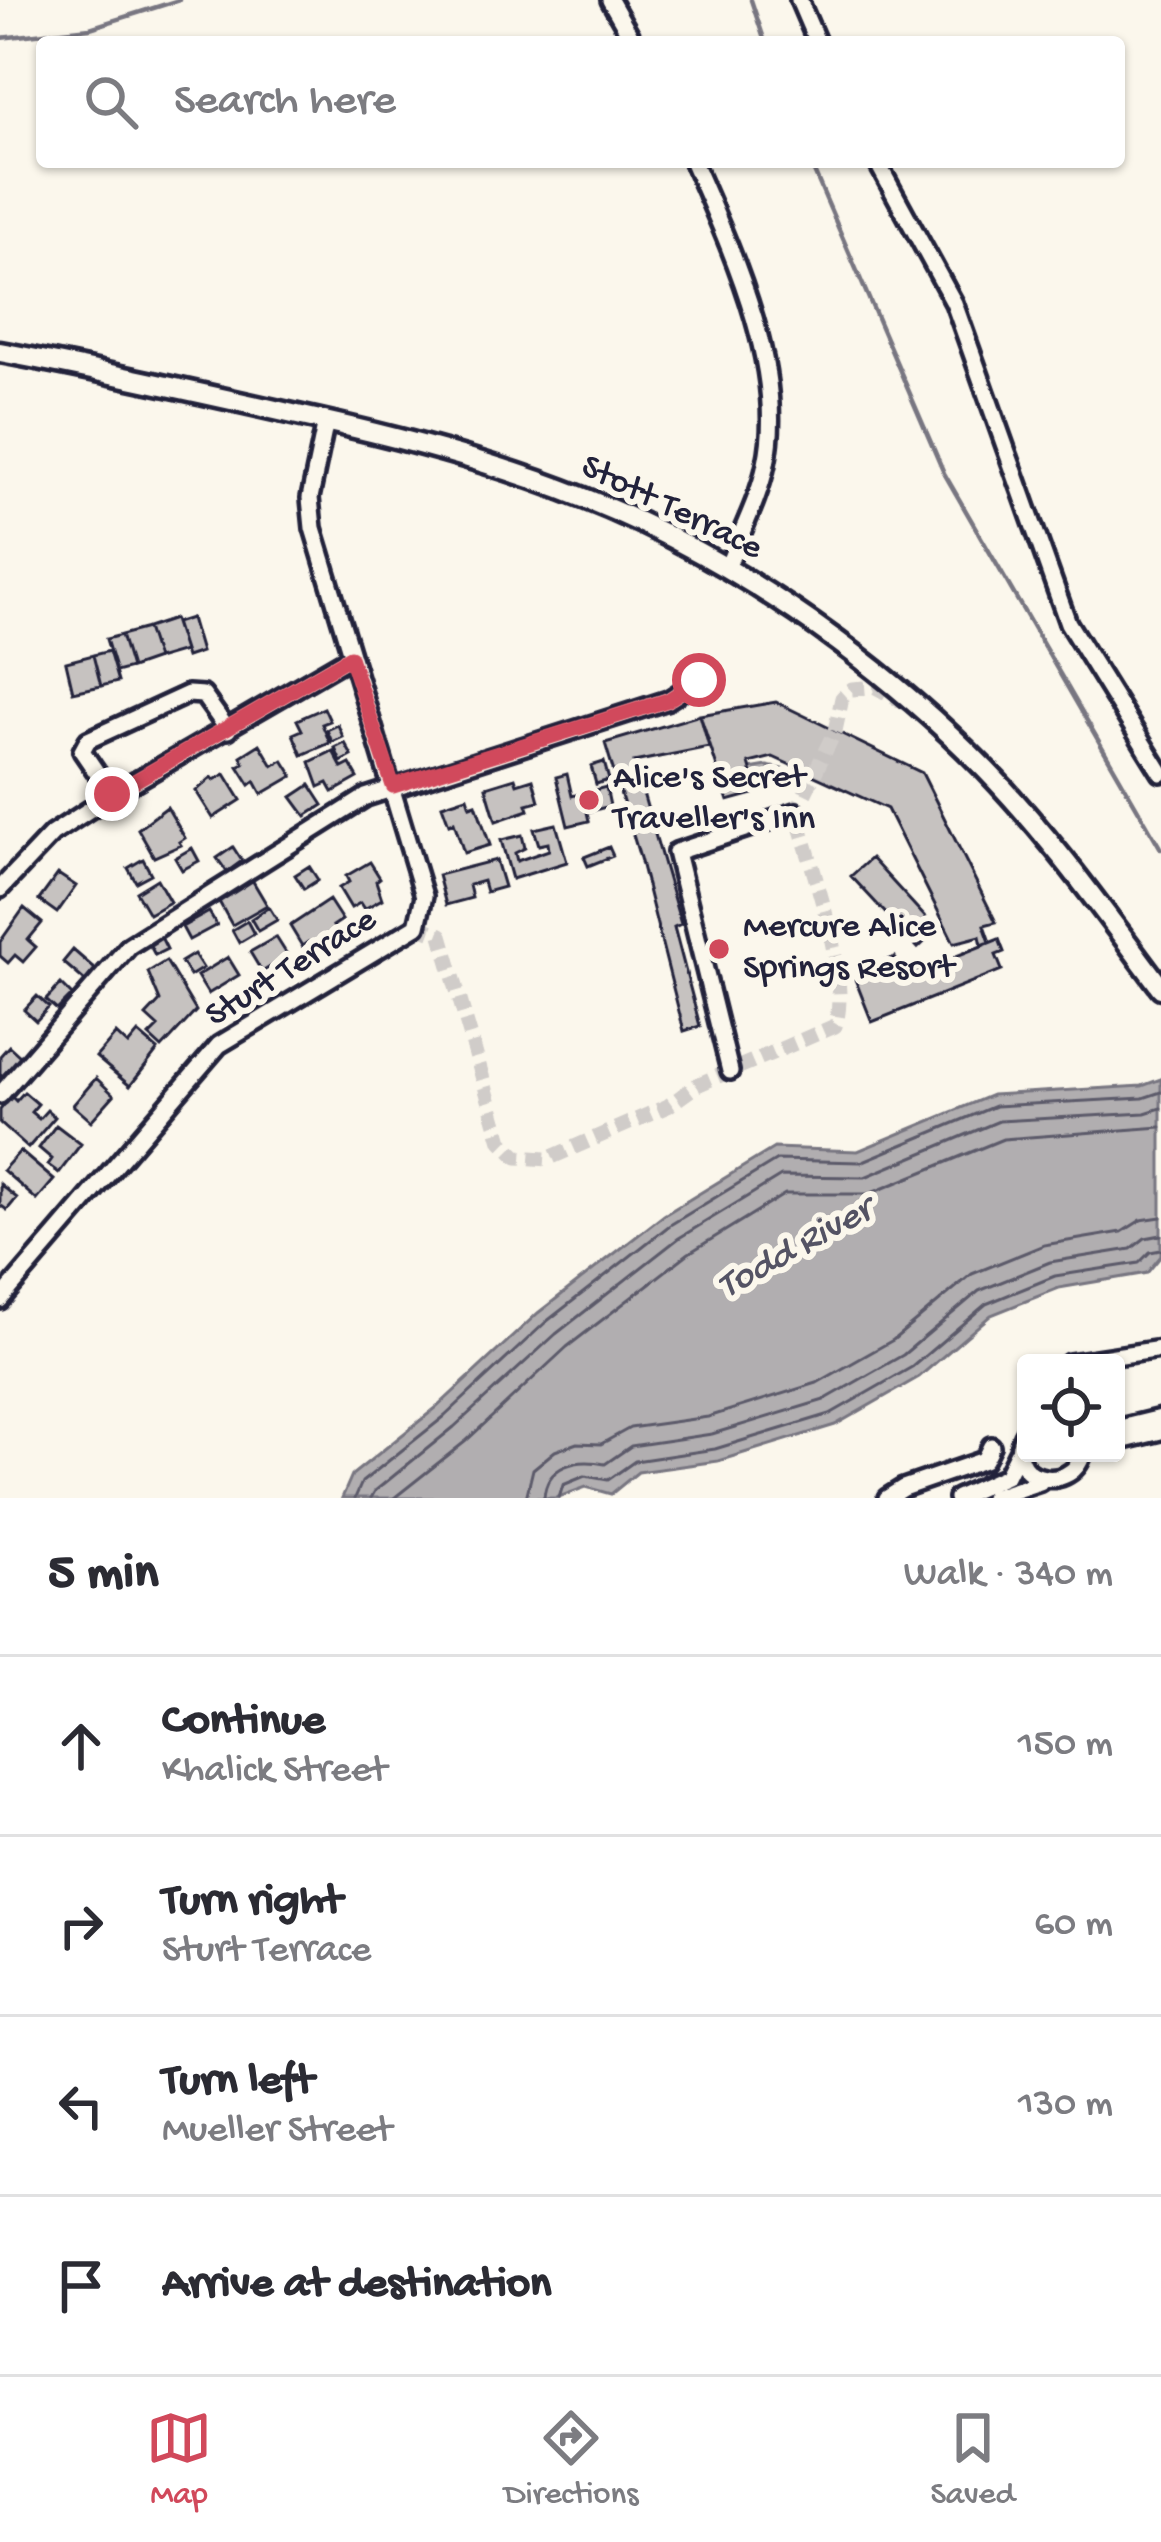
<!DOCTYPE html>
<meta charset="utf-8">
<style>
body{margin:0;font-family:"Gochi Hand",sans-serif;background:#f2f2f3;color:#2b2b33}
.controls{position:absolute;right:36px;bottom:36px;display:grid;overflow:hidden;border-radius:12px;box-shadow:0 3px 9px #0004}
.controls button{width:108px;height:108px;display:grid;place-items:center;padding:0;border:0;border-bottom:3px solid #e1e1e2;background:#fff;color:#2b2b33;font:60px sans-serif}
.stop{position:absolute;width:36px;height:36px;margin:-27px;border:9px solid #d1495b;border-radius:50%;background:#fff}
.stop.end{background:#d1495b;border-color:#fff;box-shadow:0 3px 12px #0008}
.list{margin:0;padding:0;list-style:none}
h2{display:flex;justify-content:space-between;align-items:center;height:156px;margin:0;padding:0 48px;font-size:51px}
h2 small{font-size:39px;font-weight:400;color:#7c7c81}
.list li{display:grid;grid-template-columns:78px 1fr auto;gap:36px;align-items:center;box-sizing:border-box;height:180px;padding:0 48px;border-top:3px solid #e1e1e2}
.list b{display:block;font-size:45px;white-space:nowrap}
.list p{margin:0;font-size:39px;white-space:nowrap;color:#7c7c81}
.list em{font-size:39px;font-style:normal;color:#7c7c81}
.icon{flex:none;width:66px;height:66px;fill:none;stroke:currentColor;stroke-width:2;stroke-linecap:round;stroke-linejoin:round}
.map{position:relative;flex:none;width:1161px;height:1498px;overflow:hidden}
.search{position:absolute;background:#fff;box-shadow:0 3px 9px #0004;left:36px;right:36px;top:36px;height:132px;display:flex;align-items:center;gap:30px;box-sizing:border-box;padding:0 42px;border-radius:12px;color:#7c7c81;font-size:45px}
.sheet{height:876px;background:#fff}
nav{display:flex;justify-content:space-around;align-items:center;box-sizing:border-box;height:168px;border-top:3px solid #e1e1e2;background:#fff;font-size:33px;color:#7c7c81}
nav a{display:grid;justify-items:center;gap:6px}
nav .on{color:#d1495b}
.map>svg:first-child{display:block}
.water{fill:#b1aeb0;stroke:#787681;stroke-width:3}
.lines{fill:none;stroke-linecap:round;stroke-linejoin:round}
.shore{stroke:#5b5a6a;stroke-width:3}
.stream{stroke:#787681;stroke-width:4.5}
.building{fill:#c6c2c0;stroke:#22223b;stroke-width:3}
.minor-tunnel{stroke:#d0ccc9;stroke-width:15;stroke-dasharray:15 8;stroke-linecap:butt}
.minor-casing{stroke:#22223b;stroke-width:24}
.major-casing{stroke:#22223b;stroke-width:27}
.minor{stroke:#fbf7ec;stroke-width:15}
.major{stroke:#fbf7ec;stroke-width:18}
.route{stroke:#d1495b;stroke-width:15}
.poi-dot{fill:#d1495b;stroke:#fbf7ec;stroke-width:4.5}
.labels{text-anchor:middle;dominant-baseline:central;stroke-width:12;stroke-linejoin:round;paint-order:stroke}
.street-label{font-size:36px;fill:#22223b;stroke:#fbf7ec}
.poi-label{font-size:36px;fill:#22223b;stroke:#fbf7ec;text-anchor:start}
.water-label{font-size:39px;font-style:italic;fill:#545364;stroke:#fbf7ec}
</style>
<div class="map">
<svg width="1161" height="1498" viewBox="0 0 1161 1498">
<rect width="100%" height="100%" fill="#fbf7ec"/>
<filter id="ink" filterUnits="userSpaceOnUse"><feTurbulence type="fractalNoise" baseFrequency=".00833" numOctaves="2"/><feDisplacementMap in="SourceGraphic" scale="24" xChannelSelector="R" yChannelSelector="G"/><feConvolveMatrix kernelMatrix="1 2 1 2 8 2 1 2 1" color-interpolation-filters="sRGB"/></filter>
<g filter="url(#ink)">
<path class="water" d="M767,766L791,771L789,780L765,789L755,786L750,769Z
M1161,1079V1256L1147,1273L1059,1288L991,1315L919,1377L835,1425L718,1461L638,1472L611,1494L586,1487L556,1498H342L352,1475L437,1407L538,1313L664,1215L774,1148L858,1151L992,1095L1142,1086Z"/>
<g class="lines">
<path class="shore" d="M355,1498L362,1482L445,1416L546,1322L670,1225L777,1160L861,1162L995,1106L1143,1098L1161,1092
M371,1498L375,1491L454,1427L556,1334L679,1238L781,1176L865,1177L999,1121L1145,1113L1161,1108
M394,1498L466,1441L567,1347L689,1253L785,1194H869L1003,1139L1161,1127
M526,1498L533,1469L555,1451L577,1443L601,1444L630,1428L708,1417L817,1383L893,1340L972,1274L1044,1245L1122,1232L1141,1220L1161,1217
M544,1498C546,1465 577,1458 605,1464L631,1446L712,1434L824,1400L903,1355L979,1291L1050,1262L1131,1249L1145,1238L1161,1235
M559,1498L563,1485L585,1476L608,1480L635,1461L715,1449L830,1414L912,1367L986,1304L1055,1276L1139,1263L1150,1252L1161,1250"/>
<path class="stream" d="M751,0L765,42
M0,38L90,28L179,0
M810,162L944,473L1161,849"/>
</g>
<path class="building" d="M191,618L201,652L186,657L175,623Z
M174,619L184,651L157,659L147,628Z
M147,628L157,659L131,668L121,635Z
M121,635L131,668L116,672L106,639Z
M109,651L118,682L101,686L93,655Z
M93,655L101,686L73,692L66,662Z
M776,702L922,773L996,922L984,925L990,942L982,945L980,936L954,943L887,809L773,757L749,763L757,793L728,801L700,715Z
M324,708L330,721L322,724L330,743L302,755L293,734L302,730L297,720Z
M700,715L709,747L634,762L681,924L674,927L700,1026L684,1031L640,858L605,743Z
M338,725L343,737L332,742L327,730Z
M345,743L352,756L341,762L335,748Z
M260,744L273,766L283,760L293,776L262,794L255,781L250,785L238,766L244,763L241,756Z
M333,751L342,768L350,764L358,778L333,792L328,783L319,787L310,762Z
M604,762L609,780L596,784L591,766Z
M225,774L241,800L213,818L196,791L212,777L214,780Z
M567,774L572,796L606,787L610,806L587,812L589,821L568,826L556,777Z
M515,778L517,784L533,779L539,801L527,804L529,810L496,821L486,787Z
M310,785L323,805L306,816L292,797Z
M467,797L470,806L476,804L490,845L464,853L454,822L449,824L442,805Z
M167,807L185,838L179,842L181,845L154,857L138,829Z
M556,824L567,862L512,879L501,840L522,835L525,848L515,853L517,861L549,850L548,843L539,845L534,829Z
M233,847L242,861L227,872L217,858Z
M609,847L613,856L588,866L584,857Z
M192,848L199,861L182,870L175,858Z
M871,858L937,930L918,948L851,876Z
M143,859L151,874L136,882L128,868Z
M496,860L504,887L486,892L483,881L469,885L472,898L446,905L438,875Z
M370,862L380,878L376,881L382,899L364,909L360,903L351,908L339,888L349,882L346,876Z
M309,866L318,880L304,889L295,875Z
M58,874L76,886L57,913L39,900Z
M251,878L267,905L232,925L217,898Z
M157,879L170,902L149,914L136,892Z
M329,900L342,920L333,926L337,933L312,948L308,942L302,946L290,926Z
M269,907L277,920L258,931L251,919Z
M24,908L42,923L28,940L36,947L23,962L15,955L8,963L0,956V942Z
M209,912L217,925L189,940L182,927Z
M247,921L254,934L239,943L232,930Z
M160,935L167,949L155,955L148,942Z
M276,937L288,956L262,972L250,952Z
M999,939L1004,952L996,955L1002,970L872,1022L853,974L895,957L900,969L921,961L924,969Z
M73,950L95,969L85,981L63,962Z
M194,954L203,968L190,976L181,962Z
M228,957L239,975L208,994L197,976Z
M166,961L196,1011L162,1048L149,1036L158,1027L146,1016L160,1001L148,972Z
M61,984L72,995L57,1010L46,1000Z
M37,996L49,1007L36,1021L24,1010Z
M138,1033L158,1050L130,1086L96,1057L116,1034L128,1045Z
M9,1046L21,1057L0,1078V1056Z
M96,1078L114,1095L91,1121L73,1105Z
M24,1092L38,1104L31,1112L39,1119L47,1110L55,1117L28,1148L0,1123V1110L11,1096L16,1101Z
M56,1125L81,1144L59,1173L48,1165L52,1159L39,1148Z
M20,1151L54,1180L37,1200L3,1170Z
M0,1184L17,1198L7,1210L0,1205Z"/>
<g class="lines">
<path class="minor-tunnel" d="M417,926L441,935L501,1141L517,1157L547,1159L668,1106L697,1085L835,1026C852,977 810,864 796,812L835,731L842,698L852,689L876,687L910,706"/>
<defs>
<path id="minor" d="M610,0L634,42
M799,0L817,42
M693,162C731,249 787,368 766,464C759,499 740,534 727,568
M877,162L954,303L1068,623L1161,773
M112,795L82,751L88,740L188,694L203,695L228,730
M0,889L52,834L112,795L350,657
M730,1071L676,852L796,812
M0,1095L129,946L366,797L668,700L699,680
M0,1300L219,1045L417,926L424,896L313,528L310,498L326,421
M1069,1363L1161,1349
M1116,1429L1161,1418
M1026,1430C997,1479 1071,1498 1083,1453
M1116,1442L1161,1431
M887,1498L903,1488L984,1460L991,1446
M957,1498L1006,1476L1018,1452
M992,1498L1040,1482"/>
<path id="major" d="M0,352C98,370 196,392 293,414C422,442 554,477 672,538C786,597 895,677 985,769C1050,836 1105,913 1161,988"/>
</defs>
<use href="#minor" class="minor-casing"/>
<use href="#major" class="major-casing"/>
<use href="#minor" class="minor"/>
<use href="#major" class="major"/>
</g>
</g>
<g class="lines" filter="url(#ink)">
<path class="route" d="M112,794L350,657L393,786L668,700L699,680"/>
</g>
<g class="poi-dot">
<circle cx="589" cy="800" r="12"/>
<circle cx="719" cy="949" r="12"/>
</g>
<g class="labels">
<g class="street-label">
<text transform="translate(671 509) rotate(26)">Stott Terrace</text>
<text transform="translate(292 969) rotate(-32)">Sturt Terrace</text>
</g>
<g class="poi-label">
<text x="613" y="779">Alice's Secret<tspan x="613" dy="41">Traveller's Inn</tspan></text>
<text x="743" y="928">Mercure Alice<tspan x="743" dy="41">Springs Resort</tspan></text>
</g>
<g class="water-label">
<text transform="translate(796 1250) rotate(-29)">Todd River</text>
</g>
</g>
</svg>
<div class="controls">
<button><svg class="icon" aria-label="locate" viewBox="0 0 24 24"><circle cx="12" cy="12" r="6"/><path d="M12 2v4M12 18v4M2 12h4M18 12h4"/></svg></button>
</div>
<div class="stop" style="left:699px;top:680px"></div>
<div class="stop end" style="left:112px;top:794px"></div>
<div class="search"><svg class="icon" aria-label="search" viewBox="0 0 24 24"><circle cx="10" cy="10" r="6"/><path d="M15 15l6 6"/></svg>Search here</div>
</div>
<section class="sheet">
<h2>5 min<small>Walk · 340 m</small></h2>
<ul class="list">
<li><svg class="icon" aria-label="ahead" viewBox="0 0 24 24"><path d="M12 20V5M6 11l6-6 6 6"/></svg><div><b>Continue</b><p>Khalick Street</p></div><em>150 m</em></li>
<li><svg class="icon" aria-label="right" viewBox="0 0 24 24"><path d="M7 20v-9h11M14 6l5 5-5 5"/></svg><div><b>Turn right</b><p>Sturt Terrace</p></div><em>60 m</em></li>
<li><svg class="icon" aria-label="left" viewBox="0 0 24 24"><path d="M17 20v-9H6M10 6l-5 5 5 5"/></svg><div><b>Turn left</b><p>Mueller Street</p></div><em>130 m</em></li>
<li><svg class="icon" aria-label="arrive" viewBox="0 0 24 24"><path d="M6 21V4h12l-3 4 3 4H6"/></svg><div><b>Arrive at destination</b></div></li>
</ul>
</section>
<nav>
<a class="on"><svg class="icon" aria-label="map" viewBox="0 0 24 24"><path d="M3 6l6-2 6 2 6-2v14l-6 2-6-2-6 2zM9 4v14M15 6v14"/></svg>Map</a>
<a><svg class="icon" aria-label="directions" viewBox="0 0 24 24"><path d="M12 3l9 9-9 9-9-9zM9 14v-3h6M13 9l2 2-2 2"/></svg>Directions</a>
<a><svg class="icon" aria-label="saved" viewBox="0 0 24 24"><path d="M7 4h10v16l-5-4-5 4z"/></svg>Saved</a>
</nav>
